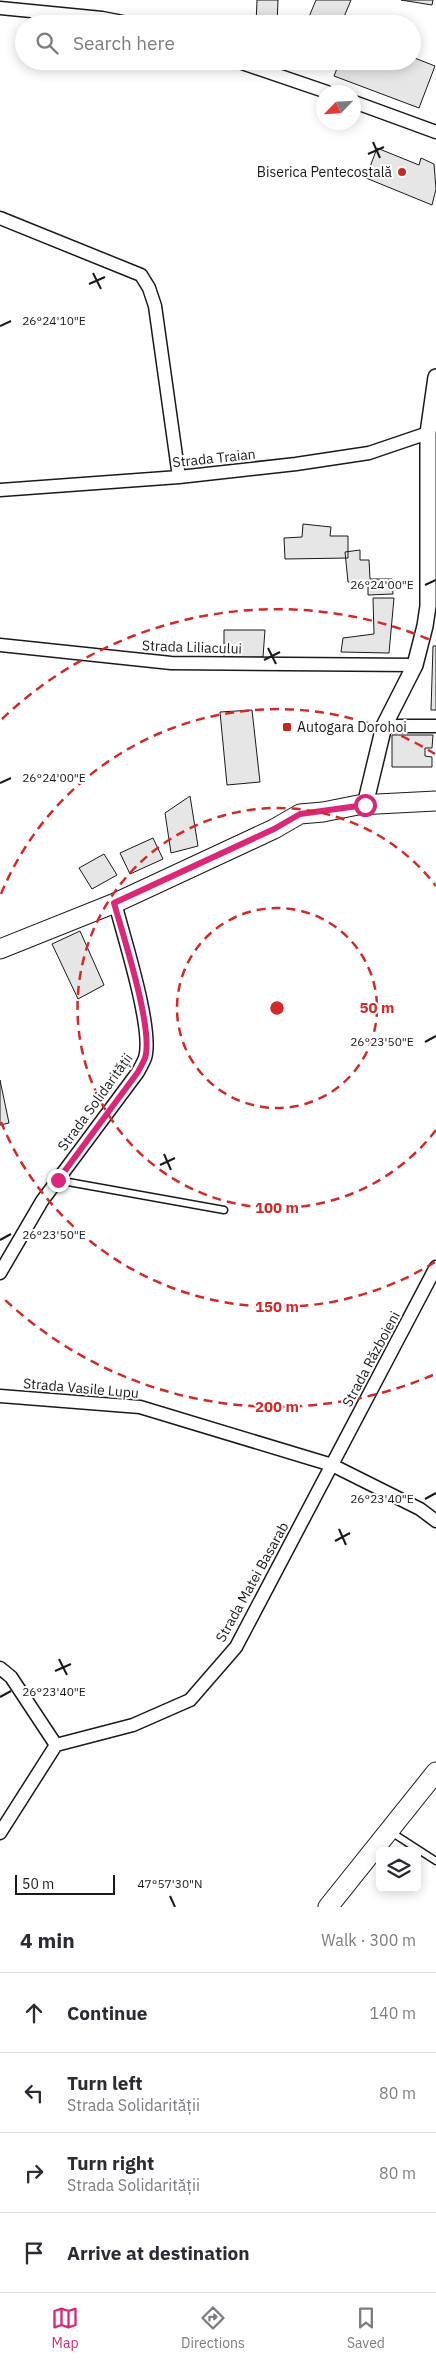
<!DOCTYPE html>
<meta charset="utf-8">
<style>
body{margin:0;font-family:"IBM Plex Sans",sans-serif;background:#f7f7f7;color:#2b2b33}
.controls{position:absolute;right:15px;bottom:15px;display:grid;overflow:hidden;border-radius:8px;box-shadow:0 2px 12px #0003}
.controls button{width:45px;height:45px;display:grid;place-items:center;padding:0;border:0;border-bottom:1px solid #e1e1e2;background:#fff;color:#2b2b33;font:25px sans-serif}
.compass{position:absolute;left:316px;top:85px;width:45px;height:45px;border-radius:50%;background:#fff;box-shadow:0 2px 12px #0003;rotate:245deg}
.scale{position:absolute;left:15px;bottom:12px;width:100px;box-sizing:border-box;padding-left:5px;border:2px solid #1a1a1a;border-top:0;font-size:14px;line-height:18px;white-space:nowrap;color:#1a1a1a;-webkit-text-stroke:4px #fff;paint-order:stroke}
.stop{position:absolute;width:15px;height:15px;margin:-11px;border:4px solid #db2777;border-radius:50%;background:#fff}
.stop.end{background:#db2777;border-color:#fff;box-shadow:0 1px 5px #0008}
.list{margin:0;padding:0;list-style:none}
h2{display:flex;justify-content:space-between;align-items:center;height:65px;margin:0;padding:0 20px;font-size:21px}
h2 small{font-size:16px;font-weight:400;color:#7c7c81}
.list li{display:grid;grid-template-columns:32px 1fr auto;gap:15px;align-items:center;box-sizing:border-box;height:80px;padding:0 20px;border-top:1px solid #e1e1e2}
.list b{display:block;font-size:19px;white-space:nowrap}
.list p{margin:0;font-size:16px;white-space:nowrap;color:#7c7c81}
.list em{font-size:16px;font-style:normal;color:#7c7c81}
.icon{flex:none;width:28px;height:28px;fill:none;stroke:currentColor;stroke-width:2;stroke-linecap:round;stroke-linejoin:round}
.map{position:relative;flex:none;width:436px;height:1907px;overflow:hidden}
.search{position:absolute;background:#fff;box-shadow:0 2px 12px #0003;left:15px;right:15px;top:15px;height:55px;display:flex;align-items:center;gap:12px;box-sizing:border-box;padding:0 18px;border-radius:28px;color:#7c7c81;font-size:19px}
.sheet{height:385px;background:#fff}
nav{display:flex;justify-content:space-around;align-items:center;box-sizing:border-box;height:70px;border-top:1px solid #e1e1e2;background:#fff;font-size:14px;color:#7c7c81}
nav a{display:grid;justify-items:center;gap:2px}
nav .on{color:#db2777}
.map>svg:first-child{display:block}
.building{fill:#e6e6e6;stroke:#1a1a1a}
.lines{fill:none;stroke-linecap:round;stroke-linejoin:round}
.service-casing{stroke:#1a1a1a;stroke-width:9}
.minor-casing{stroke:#1a1a1a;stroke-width:15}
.tertiary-casing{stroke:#1a1a1a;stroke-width:18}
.primary-casing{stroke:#1a1a1a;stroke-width:21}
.service{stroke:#fff;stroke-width:6}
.minor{stroke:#fff;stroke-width:12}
.tertiary{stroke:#fff;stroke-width:15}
.primary{stroke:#fff;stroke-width:19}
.route{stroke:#db2777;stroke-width:6}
.ticks{fill:none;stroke:#1a1a1a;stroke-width:2}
.ring{fill:none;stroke:#d62828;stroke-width:2.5;stroke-dasharray:9 6}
.poi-dot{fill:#c62828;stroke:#fff;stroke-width:2}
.labels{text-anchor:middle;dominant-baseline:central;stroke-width:4;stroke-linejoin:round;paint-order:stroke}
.poi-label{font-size:14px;fill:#1a1a1a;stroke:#fff;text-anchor:end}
.street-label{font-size:14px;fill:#1a1a1a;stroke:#fff}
.ticks-label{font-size:12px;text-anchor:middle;fill:#1a1a1a;stroke:#fff;stroke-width:4;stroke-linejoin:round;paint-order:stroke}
.centre{fill:#d62828;stroke:#fff;stroke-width:2.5}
.ring-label{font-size:15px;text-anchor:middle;font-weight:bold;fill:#d62828;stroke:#fff;stroke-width:4;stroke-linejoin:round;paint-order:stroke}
</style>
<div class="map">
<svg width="436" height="1907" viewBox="0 0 436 1907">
<rect width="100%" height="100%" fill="#fff"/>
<path class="building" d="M257,0H278L277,24H256Z
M316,0H351L341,24H306Z
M401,0H433L432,5Z
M412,57L435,66L419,108L334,76L340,61H412Z
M377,148L419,165L421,158L434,164L436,189L432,205L366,178Z
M303,524L331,527L330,536H348V558L285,559L284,538L302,537Z
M360,550V560H369L370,579H392L393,594L368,595V584L348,582L345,552Z
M373,598H394L389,653L341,652L343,638L374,634Z
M224,630H265L263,657L224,658Z
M433,646H436V710H431Z
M252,710L260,782L227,785L220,712Z
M392,735H433L432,748H425V756L432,757V767H392Z
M190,796L198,846L171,853L165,813Z
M153,838L163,859L130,874L120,853Z
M104,854L117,875L92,889L79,868Z
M80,931L104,985L78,999L52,944Z
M0,1080L9,1123L0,1125Z"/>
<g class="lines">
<defs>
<path id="service" d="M57,1180L224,1210
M391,1832L436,1861"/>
<path id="minor" d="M0,8L102,18L133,24
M236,61L327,92
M354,102L436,132
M0,218L141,275L149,288L155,306L179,477
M0,490L179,477L296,464L369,453L428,433
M0,645L171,663L415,665
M384,726H436
M0,1273L42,1201L138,1072C140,1068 143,1063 145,1058C154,1030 123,935 115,903
M0,1396L140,1407L332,1465L420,1509L436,1521
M0,1668L11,1677L56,1745
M0,1833L56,1745L133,1725L190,1700L236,1647L436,1267"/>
<path id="tertiary" d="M365,805L384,726L415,665L425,626L428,606V433L436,377"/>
<path id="primary" d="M0,949L115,903L274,829L300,814L323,812L358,805L436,801
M328,1907L436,1772"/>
</defs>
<use href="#service" class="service-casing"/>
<use href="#minor" class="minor-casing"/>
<use href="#tertiary" class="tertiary-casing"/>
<use href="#primary" class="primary-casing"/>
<use href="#service" class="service"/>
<use href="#minor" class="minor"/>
<use href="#tertiary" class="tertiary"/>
<use href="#primary" class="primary"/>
</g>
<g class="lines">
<path class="route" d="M58,1180L138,1072C140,1068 143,1063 145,1058C154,1030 123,935 114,903L274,829L300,814L365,805"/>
</g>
<path class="ticks" d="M373,142L380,158M368,154L384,147M93,273L101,289M89,284L105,277M0,326L11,321M425,585L436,580M268,648L276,664M264,660L280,652M0,783L11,778M425,1042L436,1036M164,1154L171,1170M160,1165L175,1158M0,1240L11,1234M425,1499L436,1493M339,1529L346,1545M335,1541L350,1533M59,1659L67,1675M55,1671L71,1664M0,1697L11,1691M170,1896L175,1907"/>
<g class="ring">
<circle cx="277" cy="1008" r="100"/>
<path d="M436 1130A200 200 0 1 1 436 886"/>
<path d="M435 1262A299 299 0 0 1 1 1122M1 894A299 299 0 0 1 435 754"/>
<path d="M433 1375A399 399 0 0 1 2 1297M2 719A399 399 0 0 1 433 641"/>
</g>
<g class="poi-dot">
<circle cx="402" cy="172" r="5"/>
<rect x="282" y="722" width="10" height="10" rx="2.5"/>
</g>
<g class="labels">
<g class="poi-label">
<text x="392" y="172">Biserica Pentecostală</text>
<text x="297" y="727" text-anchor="start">Autogara Dorohoi</text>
</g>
<g class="street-label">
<text transform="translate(214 458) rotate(-6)">Strada Traian</text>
<text transform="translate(192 647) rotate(2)">Strada Liliacului</text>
<text transform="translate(95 1102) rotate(-54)">Strada Solidarității</text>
<text transform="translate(371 1359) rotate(-62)">Strada Războieni</text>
<text transform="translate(81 1388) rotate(5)">Strada Vasile Lupu</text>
<text transform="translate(252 1582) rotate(-61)">Strada Matei Basarab</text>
</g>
</g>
<g class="ticks-label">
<text x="54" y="325">26°24'10"E</text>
<text x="382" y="589">26°24'00"E</text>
<text x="54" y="782">26°24'00"E</text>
<text x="382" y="1046">26°23'50"E</text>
<text x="54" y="1239">26°23'50"E</text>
<text x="382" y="1503">26°23'40"E</text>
<text x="54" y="1696">26°23'40"E</text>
<text x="170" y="1888">47°57'30"N</text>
</g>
<circle cx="277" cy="1008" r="8" class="centre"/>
<g class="ring-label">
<text x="377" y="1013">50 m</text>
<text x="277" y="1213">100 m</text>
<text x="277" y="1312">150 m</text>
<text x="277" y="1412">200 m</text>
</g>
</svg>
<div class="controls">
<button><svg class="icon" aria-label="layers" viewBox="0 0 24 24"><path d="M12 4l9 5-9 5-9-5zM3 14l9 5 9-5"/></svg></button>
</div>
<svg class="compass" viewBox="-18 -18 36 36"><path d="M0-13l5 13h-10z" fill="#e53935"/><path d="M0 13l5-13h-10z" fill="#7c7c81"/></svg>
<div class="scale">50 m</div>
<div class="stop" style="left:365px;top:805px"></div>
<div class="stop end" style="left:58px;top:1180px"></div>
<div class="search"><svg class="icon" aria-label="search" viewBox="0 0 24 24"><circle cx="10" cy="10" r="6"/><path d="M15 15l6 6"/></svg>Search here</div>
</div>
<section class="sheet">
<h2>4 min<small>Walk · 300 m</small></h2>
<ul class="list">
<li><svg class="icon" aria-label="ahead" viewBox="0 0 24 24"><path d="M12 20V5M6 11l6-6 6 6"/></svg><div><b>Continue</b></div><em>140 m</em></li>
<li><svg class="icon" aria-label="left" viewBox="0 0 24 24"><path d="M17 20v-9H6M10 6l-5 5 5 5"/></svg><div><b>Turn left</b><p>Strada Solidarității</p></div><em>80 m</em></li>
<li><svg class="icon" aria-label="right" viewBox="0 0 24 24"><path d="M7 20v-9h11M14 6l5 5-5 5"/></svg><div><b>Turn right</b><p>Strada Solidarității</p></div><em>80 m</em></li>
<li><svg class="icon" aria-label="arrive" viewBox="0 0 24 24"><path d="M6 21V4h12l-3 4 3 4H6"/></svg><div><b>Arrive at destination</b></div></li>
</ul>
</section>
<nav>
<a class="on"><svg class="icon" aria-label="map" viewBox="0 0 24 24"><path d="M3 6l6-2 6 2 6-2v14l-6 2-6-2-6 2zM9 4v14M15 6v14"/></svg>Map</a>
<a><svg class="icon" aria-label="directions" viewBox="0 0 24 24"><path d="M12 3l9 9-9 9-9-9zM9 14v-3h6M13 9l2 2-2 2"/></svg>Directions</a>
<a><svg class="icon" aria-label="saved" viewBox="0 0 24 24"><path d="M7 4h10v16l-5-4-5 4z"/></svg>Saved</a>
</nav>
